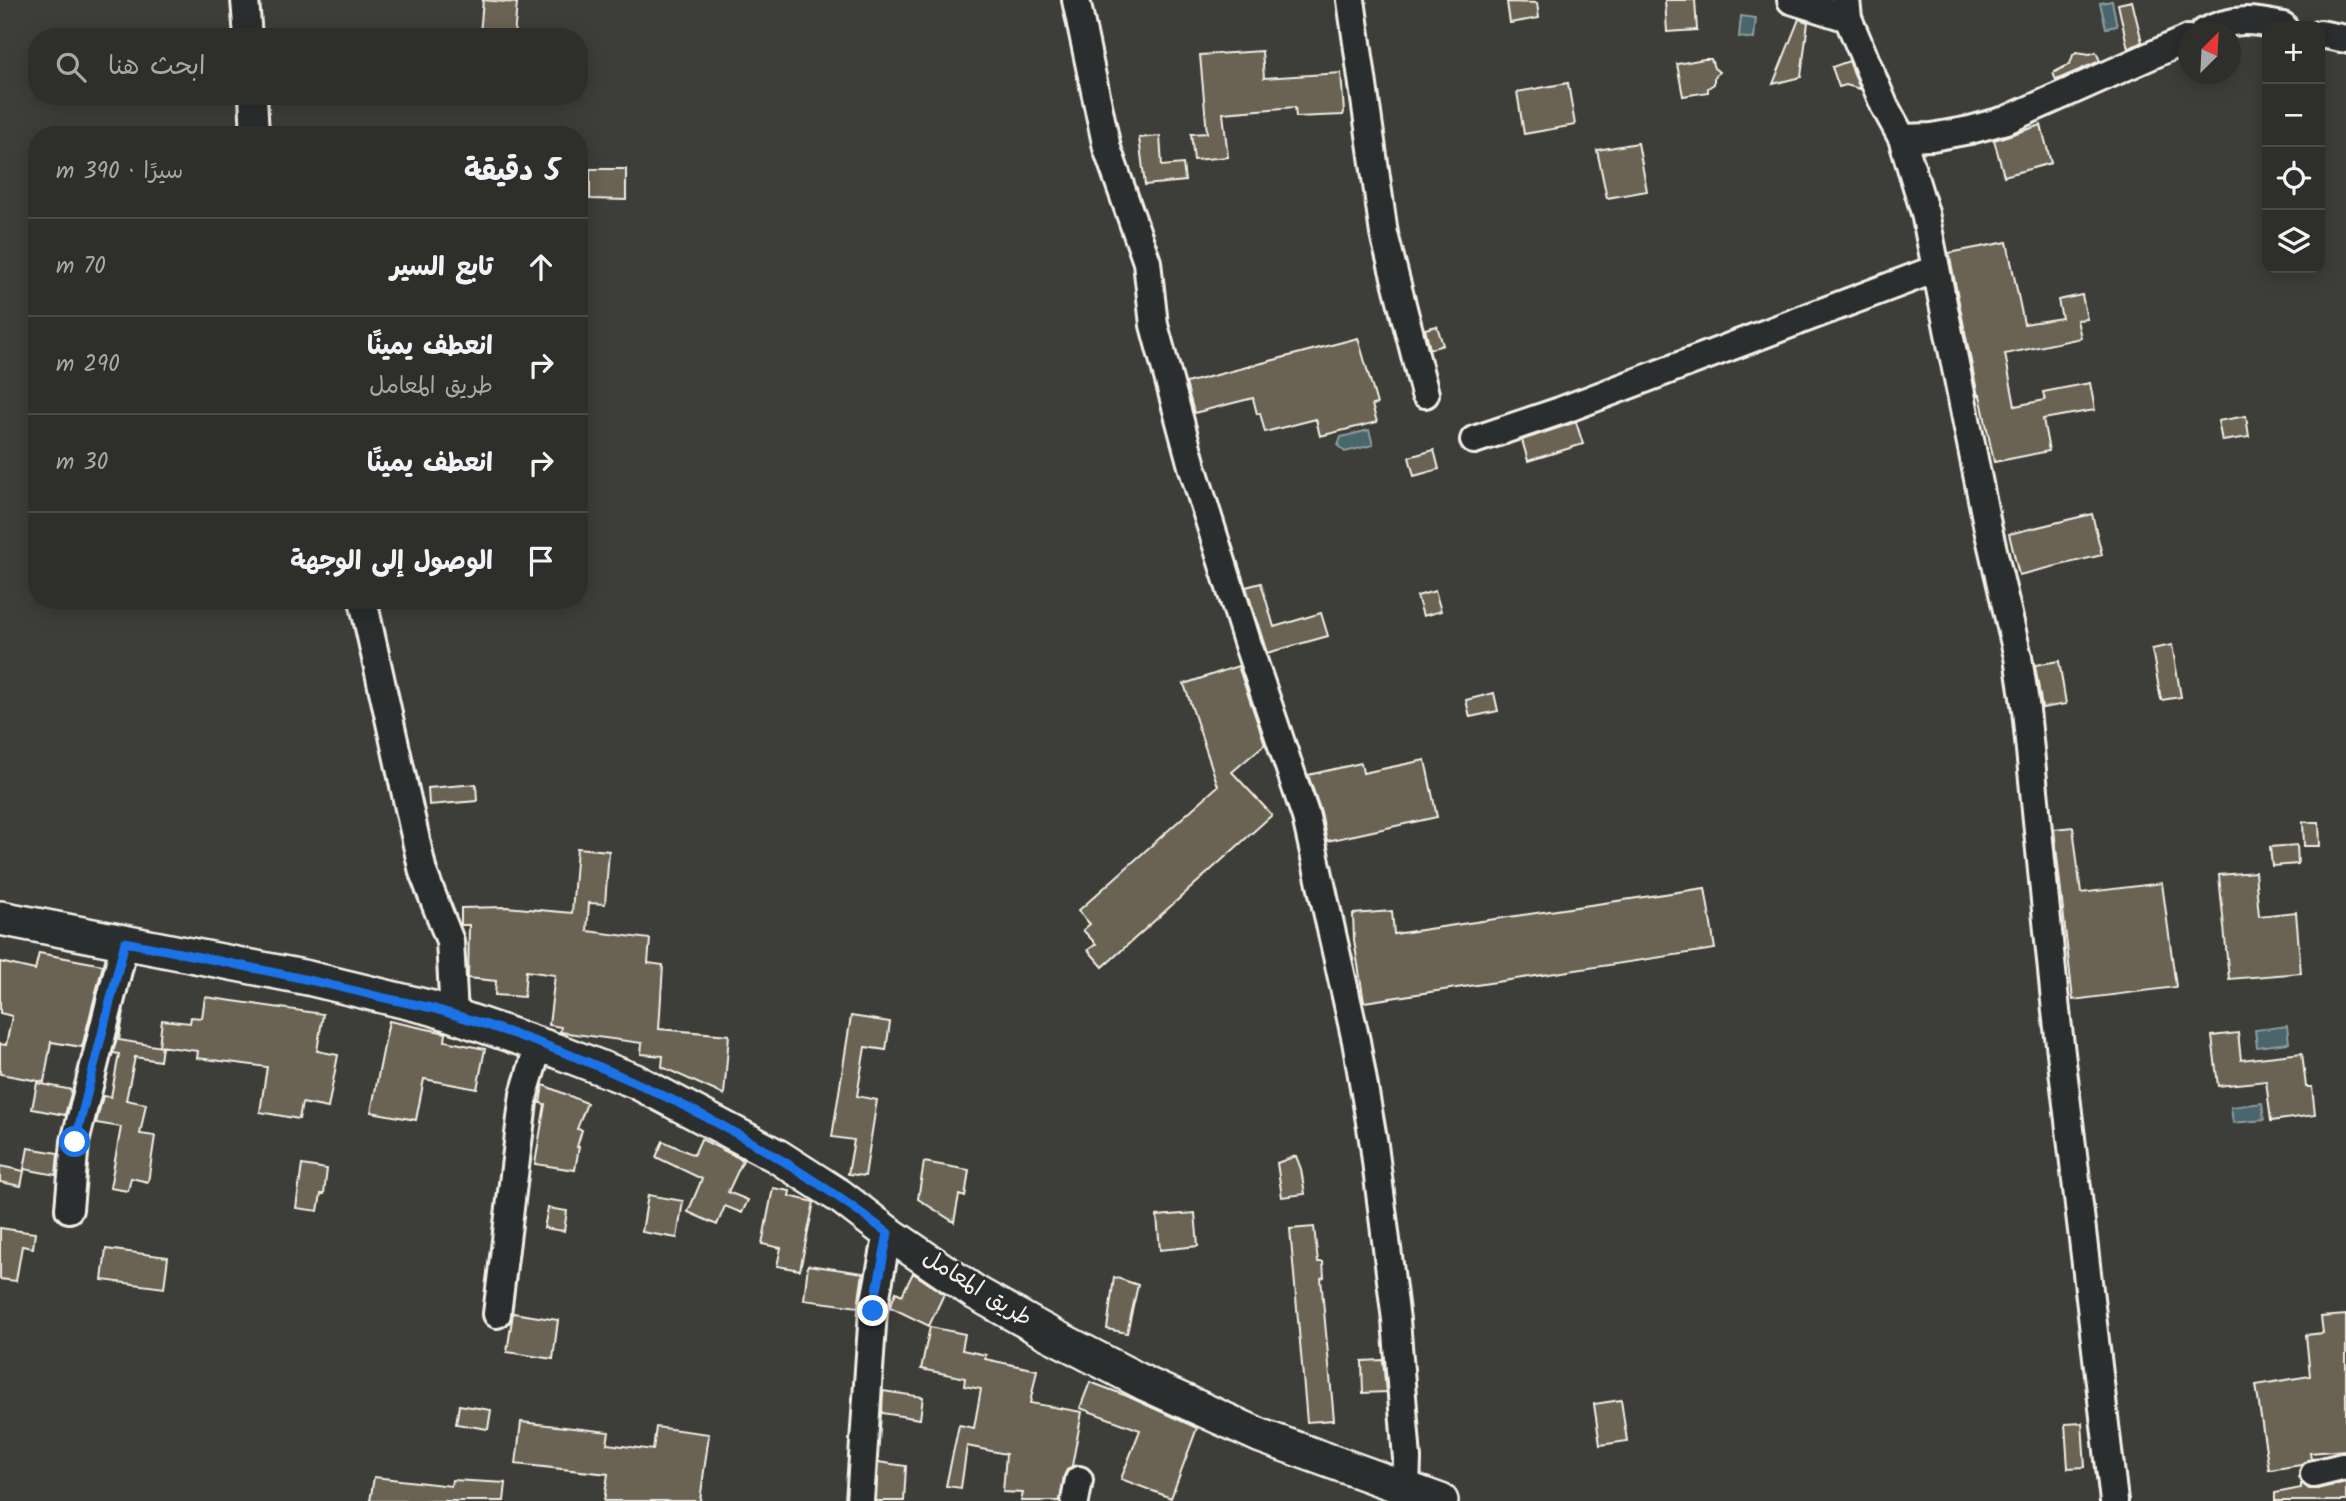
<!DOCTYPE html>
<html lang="ar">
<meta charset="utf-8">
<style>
body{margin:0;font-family:Kalam,"Playpen Sans Arabic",sans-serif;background:#3a3a37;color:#f1f3f6;direction:rtl}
.controls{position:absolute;right:21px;top:21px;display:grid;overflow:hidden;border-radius:14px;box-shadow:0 4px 18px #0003}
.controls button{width:63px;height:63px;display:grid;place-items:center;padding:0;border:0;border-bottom:2px solid #494a47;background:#2e2e2b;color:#f1f3f6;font:35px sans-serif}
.compass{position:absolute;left:2178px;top:21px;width:63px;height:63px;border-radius:50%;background:#2e2e2b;box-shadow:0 4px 18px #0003;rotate:24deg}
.stop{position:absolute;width:21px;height:21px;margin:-16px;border:5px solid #1a73e8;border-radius:50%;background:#fff}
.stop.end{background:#1a73e8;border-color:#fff;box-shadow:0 2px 7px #0008}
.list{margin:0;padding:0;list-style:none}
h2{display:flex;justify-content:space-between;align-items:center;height:91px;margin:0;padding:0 28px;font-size:30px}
h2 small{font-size:23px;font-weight:400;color:#a7a8a9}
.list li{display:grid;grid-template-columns:46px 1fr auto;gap:21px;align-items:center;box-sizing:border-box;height:98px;padding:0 28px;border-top:2px solid #494a47}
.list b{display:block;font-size:26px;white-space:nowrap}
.list p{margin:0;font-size:23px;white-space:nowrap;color:#a7a8a9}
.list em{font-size:23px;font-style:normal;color:#a7a8a9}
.icon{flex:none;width:38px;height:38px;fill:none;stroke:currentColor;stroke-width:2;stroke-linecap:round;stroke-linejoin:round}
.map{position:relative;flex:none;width:2346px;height:1501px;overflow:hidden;direction:ltr}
.search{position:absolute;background:#2e2e2b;box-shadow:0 4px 18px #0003;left:28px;top:28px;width:560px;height:77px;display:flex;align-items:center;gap:18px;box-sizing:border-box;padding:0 24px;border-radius:28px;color:#a7a8a9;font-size:26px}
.panel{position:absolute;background:#2e2e2b;box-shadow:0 4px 18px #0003;left:28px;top:126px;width:560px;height:483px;border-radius:28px;direction:rtl}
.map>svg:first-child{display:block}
.water{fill:#49666d;stroke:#8d9e9e;stroke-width:2}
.building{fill:#6a6252;stroke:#f4f1e8;stroke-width:2}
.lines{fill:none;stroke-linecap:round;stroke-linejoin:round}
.minor-casing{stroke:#f4f1e8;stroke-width:32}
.major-casing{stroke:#f4f1e8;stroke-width:38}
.minor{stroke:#2a2d2e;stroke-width:26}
.major{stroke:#2a2d2e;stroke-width:33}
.route{stroke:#1a73e8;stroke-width:9}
.labels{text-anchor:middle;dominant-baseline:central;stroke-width:5;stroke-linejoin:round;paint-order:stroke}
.street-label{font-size:23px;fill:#f4f1e8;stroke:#2a2d2e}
</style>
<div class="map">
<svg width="2346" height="1501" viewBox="0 0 2346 1501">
<rect width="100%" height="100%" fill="#3d3d39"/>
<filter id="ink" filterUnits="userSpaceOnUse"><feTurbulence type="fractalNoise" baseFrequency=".0143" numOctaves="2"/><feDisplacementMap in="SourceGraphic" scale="14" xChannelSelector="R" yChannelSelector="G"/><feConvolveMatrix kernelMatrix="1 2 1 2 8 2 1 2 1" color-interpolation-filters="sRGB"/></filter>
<g filter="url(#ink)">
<path class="water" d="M2112,1L2117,26L2106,28L2100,3Z
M1741,16L1756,18L1754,39L1739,37Z
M1369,430L1373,445L1345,452L1338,446L1341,437Z
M2287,1026L2289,1043L2257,1047L2255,1030Z
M2262,1103L2264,1120L2233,1123L2231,1107Z"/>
<path class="building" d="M483,0L517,3L514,37L480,34Z
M1665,0H1695L1697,30L1667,32Z
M2132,1L2142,42L2128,49L2118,4Z
M1507,2L1537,3L1539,18L1510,23Z
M1799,19L1808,22L1801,77L1773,84Z
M1262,51L1264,78L1341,73L1344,112L1343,115L1296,117L1295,107L1223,113L1228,157L1194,160L1191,134L1207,133L1200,55Z
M2076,52L2090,54L2096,52L2100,61L2056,80L2053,73L2070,64L2073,55Z
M1704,59H1711L1714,68L1719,72L1714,78V84L1708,88V92L1683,96L1677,64Z
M1849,61L1860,89L1846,85L1839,87L1832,67Z
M1568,83L1575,125L1524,134L1517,92Z
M2041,125L2051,163L2004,176L1994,140Z
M1160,136L1162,166L1183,164L1185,181L1145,185L1139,138Z
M1638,143L1647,191L1607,198L1597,150Z
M590,169H626V200L590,199Z
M2007,242L2024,324L2062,318L2058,300L2082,295L2087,319L2077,320L2081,338L2005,354L2015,406L2045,400L2043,392L2090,383L2095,410L2043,419L2049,451L1994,462L1980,395L1978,396L1949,253Z
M1437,326L1443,345L1430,349L1425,329Z
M1358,338L1377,404L1372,405L1377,422L1320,436L1316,419L1265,432L1260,413L1257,414L1253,398L1194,413L1186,383Z
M2246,416L2249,437L2222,441L2218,421Z
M1576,422L1583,444L1528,461L1522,440Z
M1434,450L1439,469L1414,476L1409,457Z
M2092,514L2102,555L2019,575L2009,534Z
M1261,583L1274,627L1321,613L1328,636L1267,653L1246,587Z
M1435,591L1441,611L1423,616L1417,596Z
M2172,645L2181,697L2161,700L2152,649Z
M2059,661L2066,704L2042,708L2035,665Z
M1238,666L1265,744L1232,772L1272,815L1103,967L1088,950L1096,944L1083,930L1090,924L1078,911L1218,786L1184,684Z
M1494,693L1498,711L1470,717L1466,700Z
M1425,760L1437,817L1327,841L1321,812L1308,775L1361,763L1363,773Z
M476,784L477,801L429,805L428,788Z
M2303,822H2319L2320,846H2304Z
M2073,827L2081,893L2162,883L2176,987L2073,1000L2054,829Z
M2297,845L2298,864L2272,866L2270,847Z
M577,848L609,851L605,904L589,903L587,931L650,939L648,963L663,965L659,1029L729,1035L724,1095L662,1067L663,1056L641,1054L642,1043L560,1032L561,1027L549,1025L555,975L526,971L524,997L495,995L496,981L468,978L469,925H461V908L506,907L572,913Z
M2255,872L2259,916L2296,912L2301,973L2229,979L2219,875Z
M1705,888L1715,949L1364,1002L1354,940L1353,914L1392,911L1394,934Z
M39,953L103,965L82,1047L51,1042L44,1082L0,1074V1044L6,1045L12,1016L0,1013V962L35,970Z
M205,997L323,1014L317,1051L338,1055L328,1108L302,1103L299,1119L260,1112L267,1067L197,1058L198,1051L159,1046L162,1020L190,1023L191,1017L202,1018Z
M124,1011L119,1040L162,1047L160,1061L135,1057L126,1100L146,1104L140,1134L155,1136L148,1182L131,1178L128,1191L110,1188L121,1127L96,1123L103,1096L111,1097L119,1054L113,1053Z
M851,1016L890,1022L886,1050L865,1047L857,1096L877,1100L865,1176L848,1174L854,1140L832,1137Z
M389,1021L446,1033L445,1041L485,1049L477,1089L424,1079L416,1120L371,1112Z
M2238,1033L2241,1060L2302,1053L2306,1087H2312L2315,1115L2271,1121L2266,1081L2218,1086L2212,1036Z
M37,1083L72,1090L65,1115L32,1109Z
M543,1085L587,1103L577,1129L582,1130L577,1147H579L575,1170L535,1164L545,1104L540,1103Z
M701,1139L743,1160L728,1192L748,1200L742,1213L725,1206L717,1225L688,1212L702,1179L656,1157L663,1141L694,1155Z
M28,1148L58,1153L56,1175L24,1169Z
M1296,1156L1301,1169L1305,1194L1282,1197L1277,1163Z
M924,1162L969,1170L965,1197L959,1195L954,1222L918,1199Z
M302,1165L327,1169L324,1194H321L318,1211L296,1208Z
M0,1166L24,1171L21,1186L0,1182Z
M773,1188L790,1191L789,1196L814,1202L800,1270L777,1266L781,1248L762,1244Z
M648,1195L683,1201L677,1238L642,1232Z
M548,1208L567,1211L564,1231L544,1228Z
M1195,1213L1198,1246L1160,1250L1157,1216Z
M1314,1227L1318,1262H1323L1324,1277L1321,1278L1334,1420L1307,1422L1290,1229Z
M0,1228L35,1233L33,1248L22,1246L16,1281L0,1279Z
M106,1249L168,1257L164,1288L102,1280Z
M808,1265L863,1273L858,1307L804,1300Z
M913,1273L944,1294L929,1326L890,1307L896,1292L902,1295Z
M1114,1277L1138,1285L1127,1333L1107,1329Z
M513,1313L558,1320L553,1359L507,1352Z
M2346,1315V1450L2310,1453L2311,1459L2301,1465L2269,1470L2256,1385L2310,1376L2306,1335L2323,1333L2321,1317Z
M930,1327L965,1334L962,1350L986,1355L985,1359L1037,1370L1030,1403L1082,1412L1072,1466L1067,1470L1064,1476L1060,1501H1021L1023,1493L1003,1492L1006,1454L967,1446L961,1488L946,1486L959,1425L974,1428L981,1389L964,1386L965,1378L921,1369Z
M1383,1360L1386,1392L1363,1393L1362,1361Z
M1090,1382L1127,1396L1197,1428L1171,1498L1121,1479L1140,1430L1080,1408Z
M883,1391L923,1397L920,1419L882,1413Z
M1621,1400L1627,1441L1600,1445L1594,1404Z
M459,1405L491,1410L488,1429L456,1424Z
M521,1422L609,1432L607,1444L653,1450L656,1427L709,1434L700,1501H604L608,1474L516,1464Z
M2082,1423L2085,1467L2068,1468L2065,1424Z
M878,1462L906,1466L904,1501H876Z
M374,1477L451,1486L452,1480L506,1483L504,1501H370Z
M2301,1482L2309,1489H2317L2346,1482V1501H2275V1493L2301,1488Z"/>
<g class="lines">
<defs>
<path id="minor" d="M245,0L248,37
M1076,0L1107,148L1147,262L1154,325L1192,466L1248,645L1306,817L1356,1041L1374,1145L1396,1320L1407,1459L1406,1488
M1351,0L1384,234L1425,394
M1791,0L1848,18
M1846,0L1848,18L1884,105L1902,138L1925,213L1988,529L2018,657L2026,710L2056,1011L2114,1501
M2204,32C2234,17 2252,20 2283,26
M2320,34L2346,39
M253,96L255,135
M1902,138L1932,137L1970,130L2006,120L2188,39
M1474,440L1560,411L1936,269
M363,600L423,872L450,941L454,1015
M69,1209L75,1142L125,942
M497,1314L524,1094L539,1044
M2314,1474L2346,1466
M860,1501L873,1311L888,1233
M1075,1501L1079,1480"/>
<path id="major" d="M0,918L308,978L432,1008L557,1051L635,1081L777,1156L841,1197L888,1233L976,1293L1042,1330L1146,1384L1261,1436L1441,1501"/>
</defs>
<use href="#minor" class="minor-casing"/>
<use href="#major" class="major-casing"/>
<use href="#minor" class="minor"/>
<use href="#major" class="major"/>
</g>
</g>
<g class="lines" filter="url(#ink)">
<path class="route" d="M75,1142L125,942C206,958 288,974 368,994C390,1000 413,1003 435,1009C598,1056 753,1130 888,1233L873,1311"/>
</g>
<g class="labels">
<g class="street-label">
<text transform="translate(977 1289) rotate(32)">طريق المعامل</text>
</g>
</g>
</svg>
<div class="controls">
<button>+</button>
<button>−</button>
<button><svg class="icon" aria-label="locate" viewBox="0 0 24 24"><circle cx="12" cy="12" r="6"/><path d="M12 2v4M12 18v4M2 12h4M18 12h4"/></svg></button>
<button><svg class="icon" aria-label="layers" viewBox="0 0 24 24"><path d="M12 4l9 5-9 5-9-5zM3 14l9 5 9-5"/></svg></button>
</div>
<svg class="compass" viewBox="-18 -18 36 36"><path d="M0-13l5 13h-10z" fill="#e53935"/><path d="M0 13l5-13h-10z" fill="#a7a8a9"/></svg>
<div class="stop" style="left:75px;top:1142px"></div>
<div class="stop end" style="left:873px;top:1311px"></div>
<div class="search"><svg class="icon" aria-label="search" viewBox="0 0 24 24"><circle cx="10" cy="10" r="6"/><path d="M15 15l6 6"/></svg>ابحث هنا</div>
<section class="panel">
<h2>5 دقيقة<small>سيرًا · 390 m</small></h2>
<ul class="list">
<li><svg class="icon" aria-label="ahead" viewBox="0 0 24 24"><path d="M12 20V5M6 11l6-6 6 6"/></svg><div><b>تابع السير</b></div><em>70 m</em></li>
<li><svg class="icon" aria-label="right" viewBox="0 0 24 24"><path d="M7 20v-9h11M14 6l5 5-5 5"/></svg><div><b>انعطف يمينًا</b><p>طريق المعامل</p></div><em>290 m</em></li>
<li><svg class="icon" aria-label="right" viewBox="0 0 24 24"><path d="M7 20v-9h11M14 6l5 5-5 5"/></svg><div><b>انعطف يمينًا</b></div><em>30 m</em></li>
<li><svg class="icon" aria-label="arrive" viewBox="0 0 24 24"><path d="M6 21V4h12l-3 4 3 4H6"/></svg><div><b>الوصول إلى الوجهة</b></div></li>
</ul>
</section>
</div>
